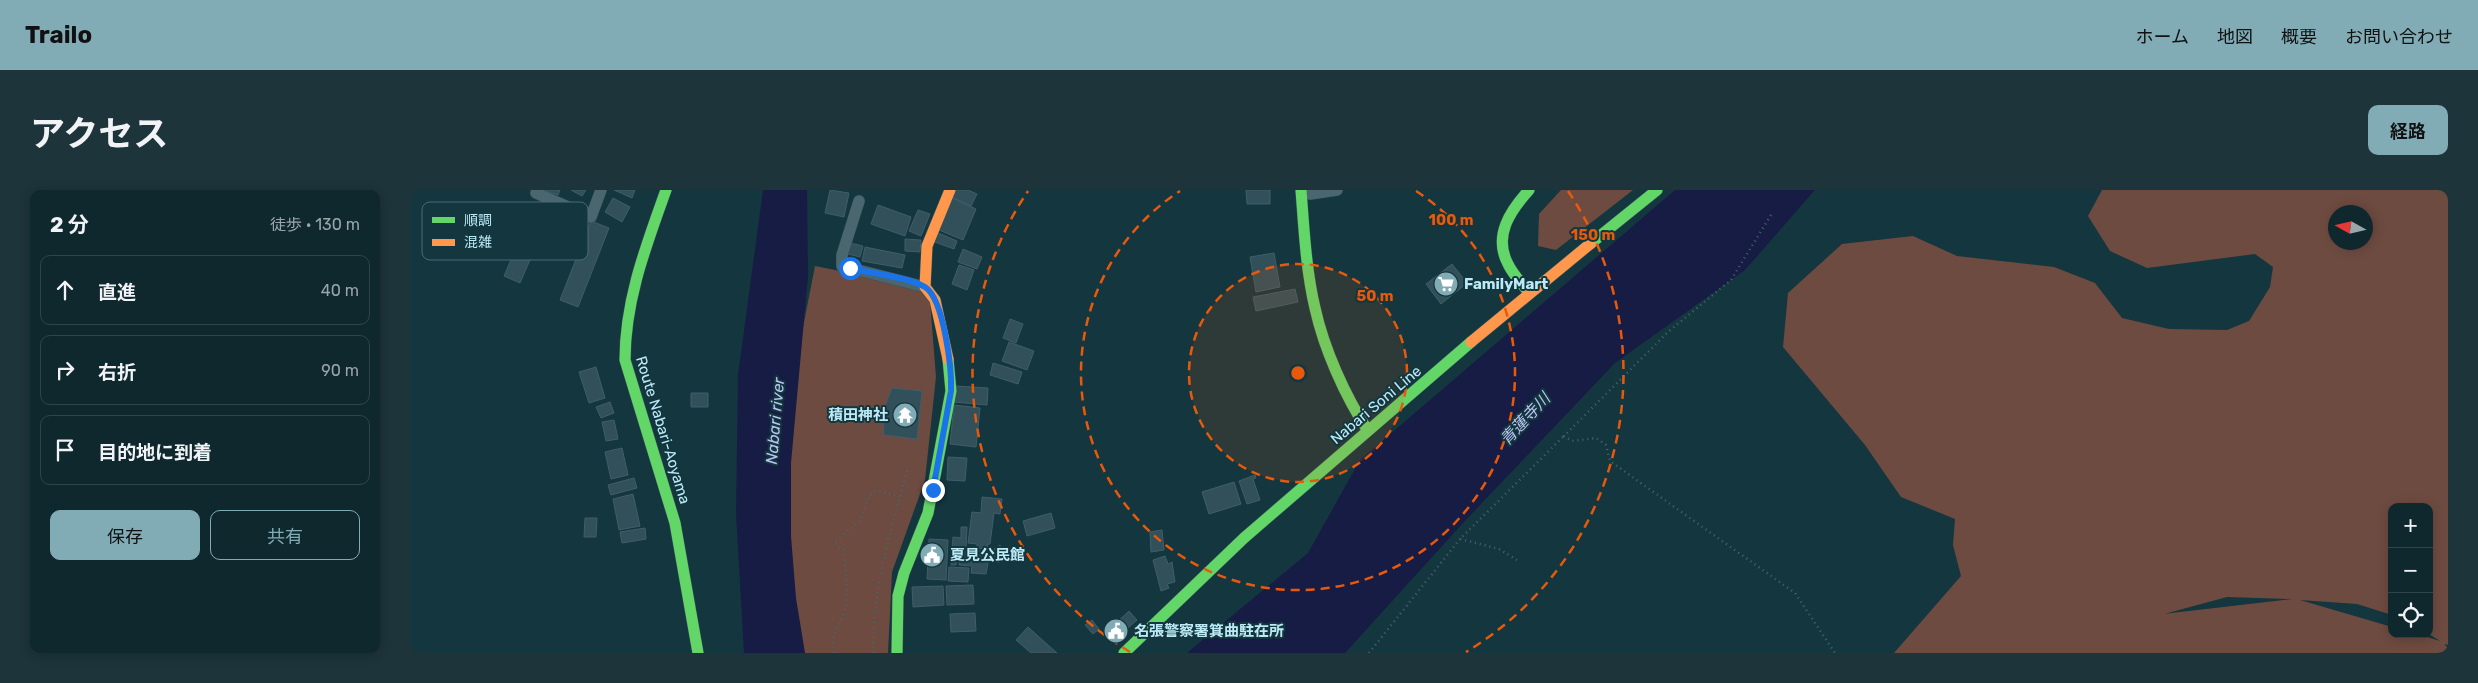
<!DOCTYPE html>
<html lang="ja">
<meta charset="utf-8">
<style>
body{margin:0;font-family:Rubik,"Noto Sans JP",sans-serif;background:#1d343a;color:#f1f3f6}
.controls{position:absolute;right:15px;bottom:15px;display:grid;overflow:hidden;border-radius:10px;box-shadow:0 2px 12px #0003}
.controls button{width:45px;height:45px;display:grid;place-items:center;padding:0;border:0;border-bottom:1px solid #2f444a;background:#0f282e;color:#f1f3f6;font:25px sans-serif}
.compass{position:absolute;left:1918px;top:15px;width:45px;height:45px;border-radius:50%;background:#0f282e;box-shadow:0 2px 12px #0003;rotate:278deg}
.stop{position:absolute;width:15px;height:15px;margin:-11px;border:4px solid #1a73e8;border-radius:50%;background:#fff}
.stop.end{background:#1a73e8;border-color:#fff;box-shadow:0 1px 5px #0008}
.list{margin:0;padding:0;list-style:none}
h2{display:flex;justify-content:space-between;align-items:center;height:65px;margin:0;padding:0 20px;font-size:21px}
h2 small{font-size:16px;font-weight:400;color:#9ba6aa}
.list li{display:grid;grid-template-columns:32px 1fr auto;gap:15px;align-items:center;box-sizing:border-box;height:70px;margin:0 10px 10px;padding:0 10px;border:1px solid #2f444a;border-radius:10px}
.list b{display:block;font-size:19px;white-space:nowrap}
.list em{font-size:16px;font-style:normal;color:#9ba6aa}
.actions{display:flex;gap:10px;padding:15px 20px}
.actions a{flex:1;padding:11px 0;border:1px solid #81acb6;border-radius:10px;text-align:center;font-size:18px;color:#81acb6}
.actions .main{background:#81acb6;color:#111}
.icon{flex:none;width:28px;height:28px;fill:none;stroke:currentColor;stroke-width:2;stroke-linecap:round;stroke-linejoin:round}
.map{position:relative;flex:none;width:2038px;height:463px;overflow:hidden;border-radius:10px}
header{display:flex;align-items:center;gap:30px;box-sizing:border-box;height:70px;padding:0 25px;background:#81acb6;color:#111}
header strong{font-size:24px}
nav{display:flex;gap:28px;margin-inline-start:auto;font-size:18px}
.intro{display:flex;align-items:center;justify-content:space-between;box-sizing:border-box;height:120px;padding:0 30px}
h1{margin:0;font-size:35px}
.button{padding:12px 22px;border-radius:10px;background:#81acb6;color:#111;font-size:18px;font-weight:700}
main{display:flex;gap:30px;padding:0 30px}
aside{flex:1;background:#0f282e;border-radius:10px;box-shadow:0 2px 12px #0003}
.map>svg:first-child{display:block}
.green{fill:#6e4b41;fill-rule:evenodd}
.water{fill:#171c44}
.building{fill:#32505a;stroke:#3f5e6a}
.lines{fill:none;stroke-linecap:round;stroke-linejoin:round}
.street-casing{stroke:#38545a;stroke-width:12}
.fast-casing{stroke:#38545a;stroke-width:12}
.slow-casing{stroke:#38545a;stroke-width:12}
.path{stroke:#4a656a;stroke-width:2.5;stroke-dasharray:1 4;stroke-linecap:butt}
.street{stroke:#4a666e;stroke-width:11}
.fast{stroke:#63d668;stroke-width:11}
.slow{stroke:#ff974d;stroke-width:11}
.route{stroke:#1a73e8;stroke-width:6}
.ring{fill:none;stroke:#e8590c;stroke-width:2.5;stroke-dasharray:9 6}
.labels{text-anchor:middle;dominant-baseline:central;stroke-width:4;stroke-linejoin:round;paint-order:stroke}
.poi-label{font-size:15px;font-weight:bold;fill:#bcebf7;stroke:#14363e;text-anchor:start}
.street-label{font-size:15px;fill:#bcebf7;stroke:#14363e}
.water-label{font-size:16px;font-style:italic;fill:#bbc5f4;stroke:#14363e}
.key{fill:#14363e;stroke:#466c76;stroke-width:1}
.key-label{font-size:14px;fill:#bcebf7}
.centre{fill:#e8590c;stroke:#14363e;stroke-width:2.5}
.ring-label{font-size:15px;text-anchor:middle;font-weight:bold;fill:#e8590c;stroke:#14363e;stroke-width:4;stroke-linejoin:round;paint-order:stroke}
</style>
<header>
<strong>Trailo</strong>
<nav><a>ホーム</a><a>地図</a><a>概要</a><a>お問い合わせ</a></nav>
</header>
<div class="intro"><h1>アクセス</h1><a class="button">経路</a></div>
<main>
<aside>
<h2>2 分<small>徒歩 · 130 m</small></h2>
<ul class="list">
<li><svg class="icon" aria-label="ahead" viewBox="0 0 24 24"><path d="M12 20V5M6 11l6-6 6 6"/></svg><div><b>直進</b></div><em>40 m</em></li>
<li><svg class="icon" aria-label="right" viewBox="0 0 24 24"><path d="M7 20v-9h11M14 6l5 5-5 5"/></svg><div><b>右折</b></div><em>90 m</em></li>
<li><svg class="icon" aria-label="arrive" viewBox="0 0 24 24"><path d="M6 21V4h12l-3 4 3 4H6"/></svg><div><b>目的地に到着</b></div></li>
</ul>
<div class="actions"><a class="main">保存</a><a>共有</a></div>
</aside>
<div class="map">
<svg width="2038" height="463" viewBox="0 0 2038 463">
<rect width="100%" height="100%" fill="#14363e"/>
<path class="green" d="M1151,0H1223L1146,60L1128,56L1129,24Z
M1692,0H2038V455L2034,454L2038,458V463H1484L1551,386L1543,355L1545,329L1491,307L1455,255L1373,157L1378,103L1432,54L1503,46L1547,66L1644,77L1685,93L1712,128L1759,139L1817,140L1839,131L1860,97L1863,77L1845,64L1737,78L1700,61L1678,26ZM1956,22V52H1926V22ZM1982,317H2019V444L2030,451L2007,444H1982V437L1890,410L1947,414L1982,425ZM1817,407L1882,409L1753,424H1754Z
M405,76L500,95L512,101L520,111L526,187L515,290L482,382L478,463H373L368,265Z"/>
<path class="water" d="M353,0H397L398,86L381,273V346L386,408L395,463H334L326,324L328,185Z
M1265,0H1405L1335,80L1205,173L1053,333L935,463H777L898,363L950,270Z"/>
<path class="building" d="M133,0H150L148,5Z
M161,0H176L172,6Z
M204,0H225L222,8Z
M420,0L439,3L434,27L415,23Z
M545,0H558L567,4L561,16L541,7Z
M836,0H860V14H837Z
M203,8L220,17L212,32L195,22Z
M542,8L566,19L553,50L529,40Z
M125,14L141,21L110,93L94,86Z
M468,15L501,27L495,46L461,34Z
M508,20L520,24L511,46L499,41Z
M181,31L199,38L168,117L150,110Z
M526,42L547,51L544,59L522,51Z
M495,49L511,50L510,62L495,61Z
M440,53L453,56L450,67L438,64Z
M455,57L495,65L492,78L452,71Z
M553,59L572,67L567,79L548,72Z
M864,63L870,97L846,102L840,67Z
M1042,74L1057,93L1031,114L1016,94Z
M549,75L564,80L557,100L542,94Z
M885,99L888,112L846,121L843,107Z
M600,129L613,134L606,153L593,148Z
M599,152L624,161L617,180L592,171Z
M583,173L612,182L608,194L580,185Z
M186,177L195,208L179,213L169,182Z
M546,196L578,198L577,215L544,212Z
M482,198L512,201L507,249L474,245L473,221Z
M281,203H298V217H281Z
M200,212L204,223L191,228L186,217Z
M544,215L570,218L566,257L540,254Z
M204,230L208,249L196,251L192,232Z
M212,258L218,285L201,289L195,262Z
M538,267L557,268L555,291L537,290Z
M845,285L846,288L843,289L850,310L837,314L829,291Z
M224,288L227,298L201,305L198,295Z
M824,292L831,314L799,324L792,302Z
M223,304L230,336L209,340L203,309Z
M572,307L592,309L590,324L584,323L580,354H578L577,359L567,358V354L558,353L562,322L571,323Z
M641,323L645,338L617,346L613,331Z
M175,328H187L186,347H174Z
M551,337H557L556,358H548L546,375H541L543,347L551,348Z
M235,338L236,349L212,353L210,342Z
M752,340L754,360L741,362L740,342Z
M519,349L538,350L536,390L517,389Z
M590,355L598,366L588,373L580,362Z
M550,359L580,362L576,384L561,383L562,376L549,375Z
M755,366L758,374L762,372L765,392L757,394L759,398L751,401L743,370Z
M539,377L559,378L558,392L538,391Z
M563,395L564,414L537,415L536,396Z
M533,396L534,415L503,417L502,397Z
M719,421L727,430L704,450L694,438L703,430L706,433Z
M565,423L566,441L541,442L540,424Z
M682,430L689,439L683,444L675,435Z
M618,437L647,463H621L606,450Z"/>
<g class="lines">
<defs>
<path id="street" d="M127,0L126,3L181,27L191,0
M892,2L900,4L927,0
M449,11L432,65V76L515,97"/>
<path id="fast" d="M256,0C236,56 215,110 215,170L265,333L288,463
M891,0C894,39 896,80 905,118C914,159 935,206 958,241
M1119,0C1100,21 1083,46 1098,74C1103,85 1112,93 1119,103
M1180,54L1247,0
M487,463L488,406L494,383L518,323L541,201L538,169
M714,463L834,348L1061,152"/>
<path id="slow" d="M1061,152L1180,54
M538,169L525,110L515,97L517,56L540,0"/>
</defs>
<use href="#street" class="street-casing"/>
<use href="#fast" class="fast-casing"/>
<use href="#slow" class="slow-casing"/>
<path class="path" d="M1361,25L1321,90L1258,142L1154,246L1162,251L1186,248L1196,255L1200,271L1385,403L1425,463
M1107,370L1089,359L1050,349L1154,246
M424,463C418,447 434,431 436,415C438,396 436,378 433,360L424,352L450,331L459,306L465,301L490,306
M464,463C461,398 482,339 498,277
M959,463L1050,349"/>
<use href="#street" class="street"/>
<use href="#fast" class="fast"/>
<use href="#slow" class="slow"/>
</g>
<g class="lines">
<path class="route" d="M440,78C459,83 499,87 515,97C534,109 542,180 541,201L523,300"/>
</g>
<circle cx="888" cy="183" r="109" fill="#e8590c" fill-opacity=".12"/>
<g class="ring">
<circle cx="888" cy="183" r="109"/>
<path d="M1006 1A217 217 0 1 1 770 1"/>
<path d="M720 462A326 326 0 0 1 618 1M1158 1A326 326 0 0 1 1056 462"/>
</g>
<defs>
<symbol id="supermarket-disc" viewBox="-11 -11 22 22"><circle r="9.5" fill="#81acb6" stroke="#14363e"/><path d="M-6-5.5h2.5l.6 2H6L4.5 2H-2.5L-4.4-4H-6ZM-1.5 3.2a1.3 1.3 0 1 0 .1 0ZM3 3.2a1.3 1.3 0 1 0 .1 0Z" fill="#fff"/></symbol>
<symbol id="temple-disc" viewBox="-11 -11 22 22"><circle r="9.5" fill="#81acb6" stroke="#14363e"/><path d="M0-6L5-2H3V0L6.5 2.5H4V6H1.5V3h-3V6H-4V2.5H-6.5L-3 0V-2H-5Z" fill="#fff"/></symbol>
<symbol id="civic-disc" viewBox="-11 -11 22 22"><circle r="9.5" fill="#81acb6" stroke="#14363e"/><path d="M-.6-6.5H3V-4.5H.6V-3L4-1V1h2V6H-6V1h2V-1L-.6-3ZM-1.2 2.5V6h2.4V2.5Z" fill="#fff"/></symbol>
</defs>
<g fill-rule="evenodd">
<use href="#supermarket-disc" x="1022" y="80" width="28" height="28"/>
<use href="#temple-disc" x="481" y="211" width="28" height="28"/>
<use href="#civic-disc" x="508" y="351" width="28" height="28"/>
<use href="#civic-disc" x="692" y="427" width="28" height="28"/>
</g>
<g class="labels">
<g class="poi-label">
<text x="1054" y="94">FamilyMart</text>
<text x="478" y="225" text-anchor="end">積田神社</text>
<text x="540" y="365">夏見公民館</text>
<text x="724" y="441">名張警察署箕曲駐在所</text>
</g>
<g class="street-label">
<text transform="translate(966 215) rotate(-40)">Nabari Soni Line</text>
<text transform="translate(253 240) rotate(73)">Route Nabari-Aoyama</text>
</g>
<g class="water-label">
<text transform="translate(1115 229) rotate(-47)">青蓮寺川</text>
<text transform="translate(365 231) rotate(-85)">Nabari river</text>
</g>
</g>
<rect x="12" y="12" width="166" height="58" rx="8" class="key"/>
<rect x="22" y="27" width="23" height="6" fill="#63d668"/>
<rect x="22" y="49" width="23" height="7" fill="#ff974d"/>
<g class="key-label">
<text x="54" y="35">順調</text>
<text x="54" y="57">混雑</text>
</g>
<circle cx="888" cy="183" r="8" class="centre"/>
<g class="ring-label">
<text x="1041" y="35">100 m</text>
<text x="1183" y="50">150 m</text>
<text x="965" y="111">50 m</text>
</g>
</svg>
<div class="controls">
<button>+</button>
<button>−</button>
<button><svg class="icon" aria-label="locate" viewBox="0 0 24 24"><circle cx="12" cy="12" r="6"/><path d="M12 2v4M12 18v4M2 12h4M18 12h4"/></svg></button>
</div>
<svg class="compass" viewBox="-18 -18 36 36"><path d="M0-13l5 13h-10z" fill="#e53935"/><path d="M0 13l5-13h-10z" fill="#9ba6aa"/></svg>
<div class="stop" style="left:440px;top:78px"></div>
<div class="stop end" style="left:523px;top:300px"></div>
</div>
</main>
